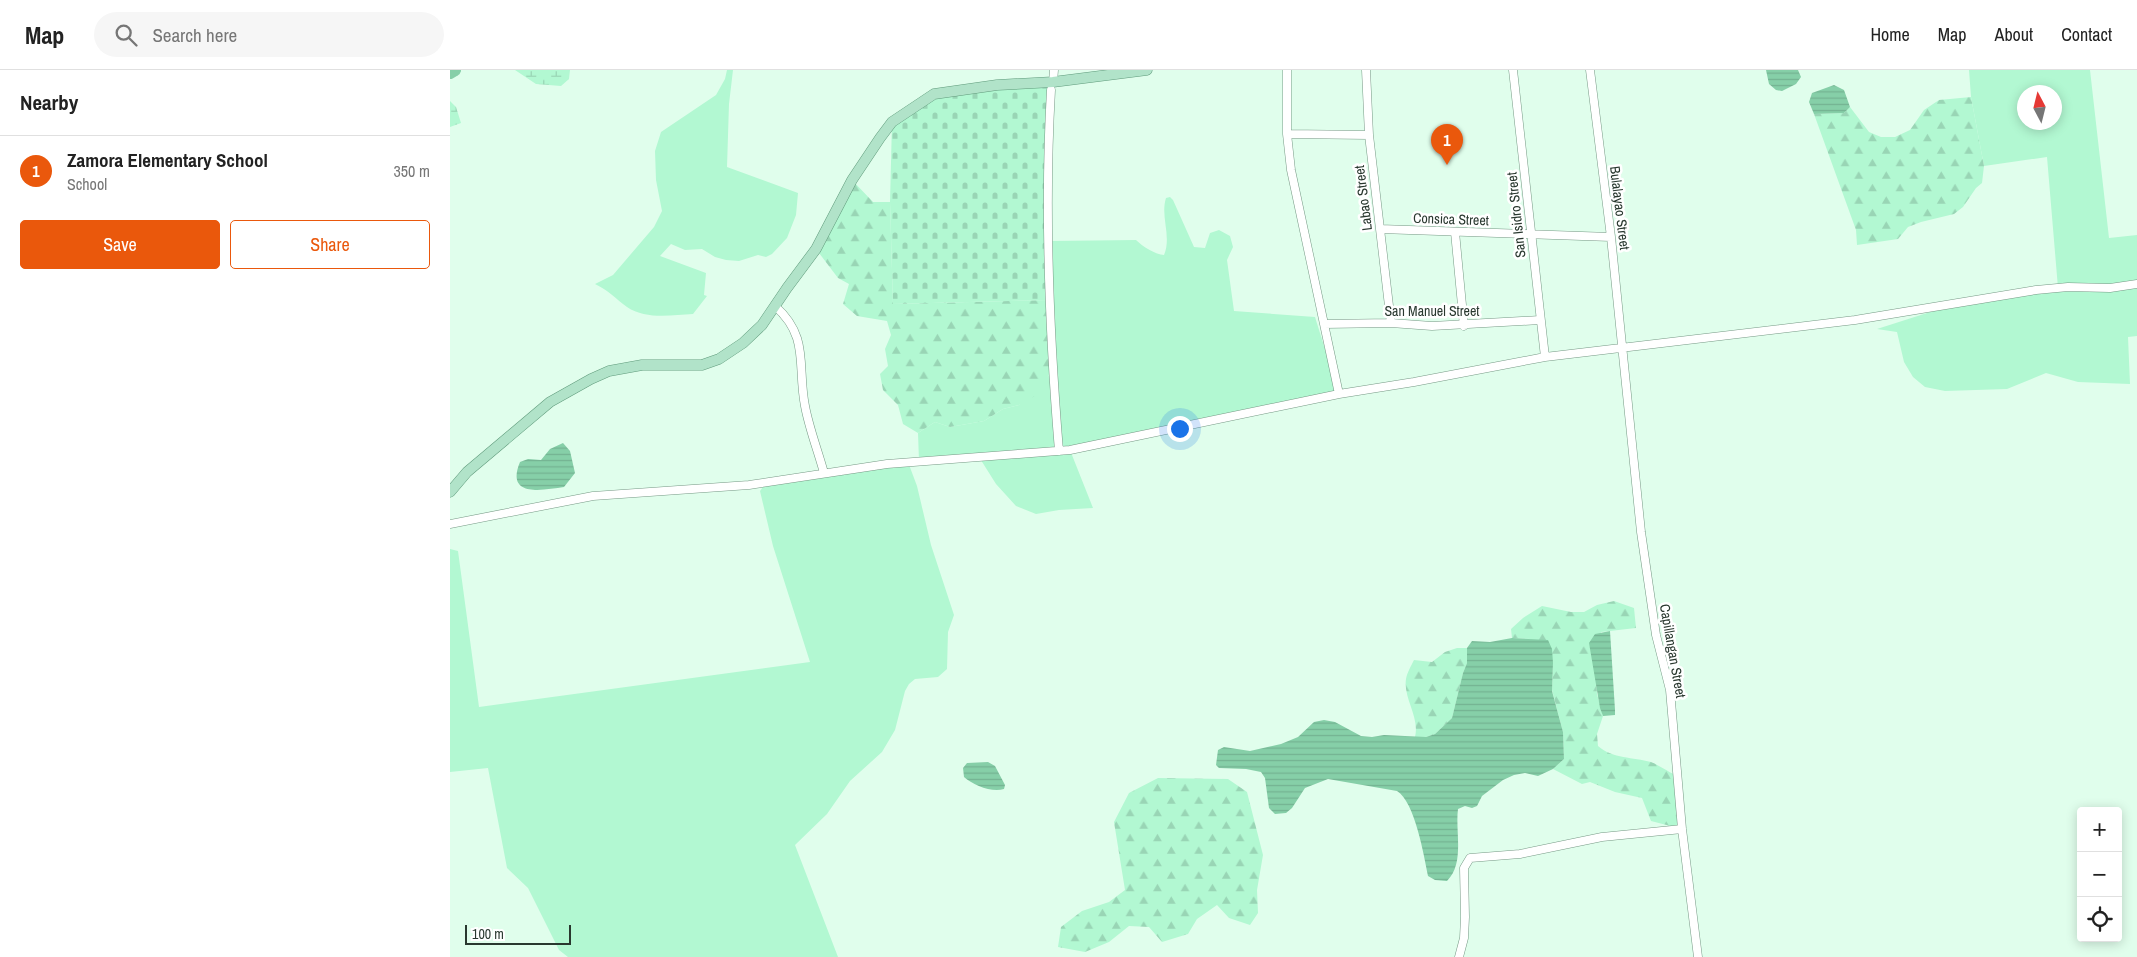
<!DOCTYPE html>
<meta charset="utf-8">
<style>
body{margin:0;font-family:"Archivo Narrow",sans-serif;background:#f6f6f6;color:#222}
.controls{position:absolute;right:15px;bottom:15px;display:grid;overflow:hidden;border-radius:5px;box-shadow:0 2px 12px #0003}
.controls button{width:45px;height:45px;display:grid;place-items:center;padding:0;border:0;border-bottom:1px solid #e0e0e0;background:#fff;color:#222;font:25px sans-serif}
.compass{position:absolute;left:1567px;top:15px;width:45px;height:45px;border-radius:50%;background:#fff;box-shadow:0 2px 12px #0003;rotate:353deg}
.scale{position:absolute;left:15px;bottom:12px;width:106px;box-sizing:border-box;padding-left:5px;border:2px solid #29382f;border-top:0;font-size:14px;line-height:18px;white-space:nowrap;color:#29382f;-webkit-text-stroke:4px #fff;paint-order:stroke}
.you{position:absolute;left:729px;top:358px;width:18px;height:18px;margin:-12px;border:4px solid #fff;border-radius:50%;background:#1a73e8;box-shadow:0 0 0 8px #1a73e833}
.badge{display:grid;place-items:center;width:32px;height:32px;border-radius:50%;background:#ea580c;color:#fff;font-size:16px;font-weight:700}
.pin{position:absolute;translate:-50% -41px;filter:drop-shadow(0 1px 2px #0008)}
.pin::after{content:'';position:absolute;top:26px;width:18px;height:15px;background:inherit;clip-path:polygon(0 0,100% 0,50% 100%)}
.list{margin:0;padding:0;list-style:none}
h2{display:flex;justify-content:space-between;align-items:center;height:65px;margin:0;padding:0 20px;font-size:21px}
h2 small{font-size:16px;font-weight:400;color:#767676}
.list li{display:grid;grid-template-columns:32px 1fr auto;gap:15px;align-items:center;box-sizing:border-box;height:70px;padding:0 20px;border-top:1px solid #e0e0e0}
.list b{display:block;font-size:19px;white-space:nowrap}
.list p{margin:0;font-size:16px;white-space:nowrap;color:#767676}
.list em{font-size:16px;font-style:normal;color:#767676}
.actions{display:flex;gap:10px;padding:15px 20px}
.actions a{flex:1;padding:11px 0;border:1px solid #ea580c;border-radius:5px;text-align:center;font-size:18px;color:#ea580c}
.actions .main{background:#ea580c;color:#fff}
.icon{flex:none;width:28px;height:28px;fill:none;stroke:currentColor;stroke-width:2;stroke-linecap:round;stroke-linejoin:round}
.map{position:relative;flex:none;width:1687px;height:887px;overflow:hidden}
header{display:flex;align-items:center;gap:30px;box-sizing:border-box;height:70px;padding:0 25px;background:#fff;border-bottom:1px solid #e0e0e0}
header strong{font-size:24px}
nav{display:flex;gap:28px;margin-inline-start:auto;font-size:18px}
.search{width:350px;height:45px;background:#f6f6f6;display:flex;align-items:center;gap:12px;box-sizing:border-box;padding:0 18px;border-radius:28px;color:#767676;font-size:19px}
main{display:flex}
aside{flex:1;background:#fff}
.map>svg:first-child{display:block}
.grass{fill:#b2f8d2;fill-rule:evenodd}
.forest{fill:url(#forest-firs)}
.wetland{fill:url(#wetland-marsh)}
.cemetery{fill:url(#cemetery-stones)}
.water{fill:url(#water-rules)}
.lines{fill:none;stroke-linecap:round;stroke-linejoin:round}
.river{stroke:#86cfa8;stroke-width:12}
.minor-casing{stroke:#769985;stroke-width:9}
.major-casing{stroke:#609b7c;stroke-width:11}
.minor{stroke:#fff;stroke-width:8}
.major{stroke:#b1e3c9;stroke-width:10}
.labels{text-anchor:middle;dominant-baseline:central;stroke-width:5;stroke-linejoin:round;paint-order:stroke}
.street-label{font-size:14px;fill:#29382f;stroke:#fff}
</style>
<header>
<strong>Map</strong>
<div class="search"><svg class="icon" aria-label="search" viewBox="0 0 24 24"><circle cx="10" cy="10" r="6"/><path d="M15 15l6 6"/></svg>Search here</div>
<nav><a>Home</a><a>Map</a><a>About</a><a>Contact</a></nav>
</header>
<main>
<aside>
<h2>Nearby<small></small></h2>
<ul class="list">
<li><span class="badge">1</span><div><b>Zamora Elementary School</b><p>School</p></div><em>350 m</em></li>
</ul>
<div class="actions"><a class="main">Save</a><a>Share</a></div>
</aside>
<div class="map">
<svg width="1687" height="887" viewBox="0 0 1687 887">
<defs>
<pattern id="forest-firs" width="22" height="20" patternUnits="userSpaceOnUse" patternTransform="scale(1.25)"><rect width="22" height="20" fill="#b2f8d2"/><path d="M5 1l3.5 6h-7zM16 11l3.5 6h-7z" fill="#99d5b5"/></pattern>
<pattern id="wetland-marsh" width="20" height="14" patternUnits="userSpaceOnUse" patternTransform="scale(1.25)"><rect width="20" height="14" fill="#b2f8d2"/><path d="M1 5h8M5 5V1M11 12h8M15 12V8" fill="none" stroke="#99d5b5"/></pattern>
<pattern id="cemetery-stones" width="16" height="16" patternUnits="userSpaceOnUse" patternTransform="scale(1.25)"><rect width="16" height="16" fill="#b2f8d2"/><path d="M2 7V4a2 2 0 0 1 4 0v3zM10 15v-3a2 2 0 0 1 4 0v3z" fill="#99d5b5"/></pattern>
<pattern id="water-rules" width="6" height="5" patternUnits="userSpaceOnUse" patternTransform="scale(1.25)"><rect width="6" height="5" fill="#86cfa8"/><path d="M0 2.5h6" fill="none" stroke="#74b291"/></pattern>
</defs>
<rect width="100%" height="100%" fill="#e0feec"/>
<path class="grass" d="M277,0H283L279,34L277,97L348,123L346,145L337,168L322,184L316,187L308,185L289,191L276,190L265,187L252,179L235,180L221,174L210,186L256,203L254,225L257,226L243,244C222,245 196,250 177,237C166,229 158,220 145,214L163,205L204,157L212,141L206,110L205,81L211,62L266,25L275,9Z
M1519,0H1640L1659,168L1687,165V266L1678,267L1680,314L1628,312L1596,303L1557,319L1495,321L1475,317L1463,307L1454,292L1447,262L1427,259L1502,235L1608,218L1597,87L1534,96L1521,27ZM1574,22H1604V52H1574Z
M720,127L723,130L744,177L755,178L760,163L769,160L780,166L783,177L777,190L784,241L865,247L889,324L620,380L643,438L609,440L586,444L566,436L546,414L529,387L469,391L468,363L485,352L500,357L534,351L553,339L569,335L599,305L598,171L686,170C692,176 706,185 714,185C722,166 710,147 716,128Z
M458,392L467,416L481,475L504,545L498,562L497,599L488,607L465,609L459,614L455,621L445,660L432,682L400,711L377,744L345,775L388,887H118L109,880L78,818L57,798L38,698L0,702V479L8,481L29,637L360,592L323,476L310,421L316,413Z"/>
<path class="forest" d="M1521,27L1534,96L1532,113L1526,118L1513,137L1504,144L1471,152L1458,157L1448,169L1407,175L1406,160L1364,44L1394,43L1400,37L1419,62L1431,67H1445L1460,60L1474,40L1489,30Z
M402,110L423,132H440L443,234L599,230V305L585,326L569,335L553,339L534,351L500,357L485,352L468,363L453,354L448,335L433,320L430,304L438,296L435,279L441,265L437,251L407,246L393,234L399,214L388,208L366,179Z
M1164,531L1184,538L1186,558L1151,562L1142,589L1146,600L1147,624L1153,646L1147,664L1148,676C1163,689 1183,687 1201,692C1209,695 1218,702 1226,705L1232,759L1201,751L1192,728L1165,722L1140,712L1132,714L1103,699L1114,689L1113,662L1102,620L1103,593L1080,569L1062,568L1061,559L1073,548L1092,536L1121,542H1134L1147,535Z
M1007,578H1017V593L1013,603L1002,648L985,664L976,667H965C970,647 953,628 956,609C957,603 961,596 964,590L982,592L995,582Z
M708,708L778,709L797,722L813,785L807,820L808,843L800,855L779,848L767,835L747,849L738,864L712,872L699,857L679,856L659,872L635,882L608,877L611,857L632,841L659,832L675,820L664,752L679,723Z"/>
<path class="wetland" d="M65,0H120L119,9L111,16L86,14Z
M0,31L6,37L11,53L0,57Z"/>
<path class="cemetery" d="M603,12L599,230L443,234L440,132L442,52L484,24Z"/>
<path class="water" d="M1316,0H1348L1351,7L1346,14L1332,21L1326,20L1319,14Z
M1384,15L1394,20L1400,37L1394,43L1364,44L1359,32L1362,23Z
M113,373L120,381L125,403L114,417C93,420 55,428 70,392L78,389L91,390L100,379Z
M1160,561L1165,640V645L1153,646L1150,638L1139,573L1145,564Z
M1062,568L1098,570L1102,579L1103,593L1102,621L1113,662L1114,689L1103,699L1088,706L1075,703L1064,705L1053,710L1032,726L1027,736L1022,738L1015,736L1008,739C1005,762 1015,793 997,811L985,810L978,806C974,786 965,732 947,721L878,709L855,718L842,738L836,743L825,744L819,738L815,708L811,702L796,699L769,698L766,695L768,680L774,677L800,681L831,674L848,667L864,652L874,650L885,652L911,666L922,667L934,665L976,667L985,664L1002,648L1013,603L1017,593V578L1022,571L1040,572Z
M538,692L545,696L555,715L554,719C542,723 523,715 514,707L513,698L517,693Z"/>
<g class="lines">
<path class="river" d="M0,3L5,0"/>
<defs>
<path id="minor" d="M837,0V64L841,100L889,324
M916,0L919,65L941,253
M1063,0L1095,287
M1140,0L1161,167L1191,462L1206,565L1220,620L1232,759L1248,887
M603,12L604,0
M601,20C594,140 599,260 609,381
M837,64L919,65
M930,159L1161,167
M1005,162L1014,256
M325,236C360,267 347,296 355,336C359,358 368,381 374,403
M874,254L941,253L982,256L1090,250
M0,454L143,426L299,415L437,394L620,380L889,324L964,312L1095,287L1405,250L1586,220L1618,217L1660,218L1687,214
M1009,887L1014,868L1015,847L1014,798L1020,788L1070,784L1152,767L1232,759"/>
<path id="major" d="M0,422L17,402L100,332L141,309L159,301L192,295H252L269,289L293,273L312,255L337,218L366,179L402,110L430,68L442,52L484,24L547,15L603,12L697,0"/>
</defs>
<use href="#minor" class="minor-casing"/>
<use href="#major" class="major-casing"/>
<use href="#minor" class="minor"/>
<use href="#major" class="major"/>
</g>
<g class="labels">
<g class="street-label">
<text transform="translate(913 128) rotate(-97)">Labao Street</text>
<text transform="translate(1170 138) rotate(83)">Bulalayao Street</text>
<text transform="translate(1066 145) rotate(-96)">San Isidro Street</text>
<text transform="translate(1001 149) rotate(2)">Consica Street</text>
<text x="982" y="241">San Manuel Street</text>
<text transform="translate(1223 581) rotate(80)">Capillangan Street</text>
</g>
</g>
</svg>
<div class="controls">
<button>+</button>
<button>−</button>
<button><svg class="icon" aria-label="locate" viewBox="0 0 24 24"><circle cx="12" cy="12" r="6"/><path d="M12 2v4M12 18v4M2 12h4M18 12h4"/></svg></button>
</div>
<svg class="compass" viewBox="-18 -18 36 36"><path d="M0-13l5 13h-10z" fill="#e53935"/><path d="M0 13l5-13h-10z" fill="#767676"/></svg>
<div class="scale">100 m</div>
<div class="you"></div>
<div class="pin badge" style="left:997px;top:95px">1</div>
</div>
</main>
